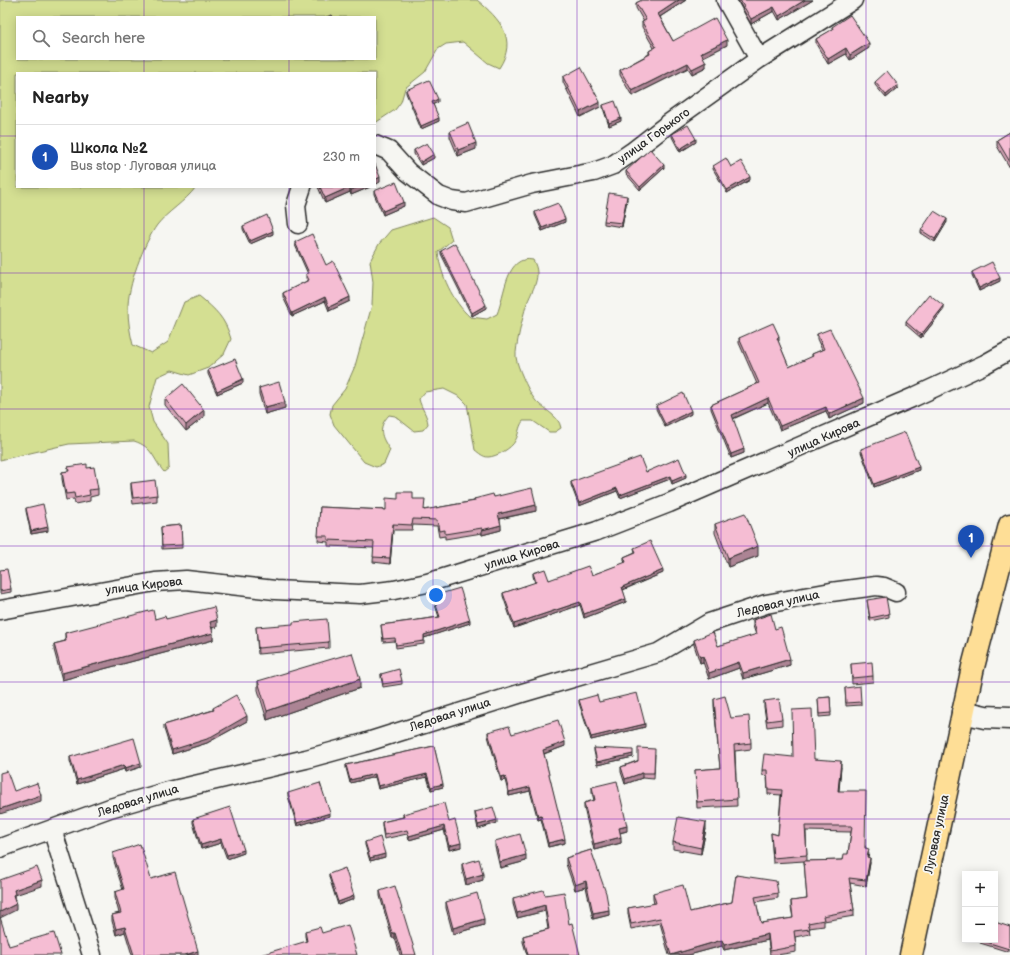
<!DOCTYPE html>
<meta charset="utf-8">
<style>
body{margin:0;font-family:"Balsamiq Sans",sans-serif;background:#f6f6f6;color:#222}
.controls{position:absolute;right:12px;bottom:12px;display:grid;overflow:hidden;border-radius:0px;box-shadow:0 2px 10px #0003}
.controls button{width:36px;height:36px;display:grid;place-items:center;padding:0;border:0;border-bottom:1px solid #e0e0e0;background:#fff;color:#222;font:20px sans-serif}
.you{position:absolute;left:436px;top:595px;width:14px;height:14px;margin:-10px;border:3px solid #fff;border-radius:50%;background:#1a73e8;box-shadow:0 0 0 6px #1a73e833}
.badge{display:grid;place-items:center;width:26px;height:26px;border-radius:50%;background:#0f766e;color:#fff;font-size:13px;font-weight:700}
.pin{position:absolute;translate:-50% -33px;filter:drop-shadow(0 1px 2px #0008)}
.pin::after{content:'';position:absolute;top:21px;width:14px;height:12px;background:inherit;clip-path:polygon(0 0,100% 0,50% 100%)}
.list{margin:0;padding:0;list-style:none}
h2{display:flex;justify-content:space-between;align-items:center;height:52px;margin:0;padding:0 16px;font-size:17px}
h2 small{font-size:13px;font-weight:400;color:#767676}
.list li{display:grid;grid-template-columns:26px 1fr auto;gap:12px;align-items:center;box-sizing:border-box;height:64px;padding:0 16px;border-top:1px solid #e0e0e0}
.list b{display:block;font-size:15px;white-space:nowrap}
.list p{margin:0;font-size:13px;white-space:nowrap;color:#767676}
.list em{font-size:13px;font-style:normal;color:#767676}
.icon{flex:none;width:22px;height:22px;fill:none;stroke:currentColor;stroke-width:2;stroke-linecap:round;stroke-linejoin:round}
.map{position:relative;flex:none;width:1010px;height:955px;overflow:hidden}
.search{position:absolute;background:#fff;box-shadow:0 2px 10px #0003;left:16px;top:16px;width:360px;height:44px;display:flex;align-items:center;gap:10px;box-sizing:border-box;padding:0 14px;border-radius:0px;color:#767676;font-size:15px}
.panel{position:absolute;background:#fff;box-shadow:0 2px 10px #0003;left:16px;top:72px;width:360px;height:116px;border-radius:0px}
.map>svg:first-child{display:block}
.green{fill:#d4df92;stroke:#80855e;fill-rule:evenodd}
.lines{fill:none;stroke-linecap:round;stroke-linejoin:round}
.minor-casing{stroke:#2b2b2b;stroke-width:21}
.tertiary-casing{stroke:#2b2b2b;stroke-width:25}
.primary-casing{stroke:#2b2b2b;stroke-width:25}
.minor{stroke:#f6f6f2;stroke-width:18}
.tertiary{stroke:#f6f6f2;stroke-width:22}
.primary{stroke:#fede96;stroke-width:22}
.wall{fill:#d3a3b5;stroke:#2b2b2b;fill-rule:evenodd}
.shaded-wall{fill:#ac8494;stroke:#2b2b2b}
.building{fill:#f5bdd3;stroke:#2b2b2b}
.grid{fill:none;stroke:#7b2cbf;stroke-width:1;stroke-opacity:0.55}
.labels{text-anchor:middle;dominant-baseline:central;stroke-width:3.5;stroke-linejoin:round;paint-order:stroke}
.street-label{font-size:12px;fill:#2b2b2b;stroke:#f6f6f2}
</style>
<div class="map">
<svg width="1010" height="955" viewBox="0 0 1010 955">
<rect width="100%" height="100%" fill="#f6f6f2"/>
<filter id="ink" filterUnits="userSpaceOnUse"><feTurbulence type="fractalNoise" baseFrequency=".025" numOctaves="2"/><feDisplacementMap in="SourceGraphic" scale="8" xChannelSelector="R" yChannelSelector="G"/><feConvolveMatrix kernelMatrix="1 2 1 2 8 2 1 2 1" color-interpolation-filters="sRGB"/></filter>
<g filter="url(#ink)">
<path class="green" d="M0,0H477C500,19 518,39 499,68L488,63L463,42L446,44L438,49L425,72L405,88L401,102L395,110L375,123V73H17V187H196C185,202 167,212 157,225C144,243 127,287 128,309C128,321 130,333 133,345L151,353L168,342L184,302L199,296C216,310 225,318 231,339L224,354L208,368L189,375L172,370L157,377L149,407L153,422L168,444L169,468L164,472C153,459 153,447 134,441L69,444L0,460ZM17,17H375V59H17Z
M433,217L448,227L452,240L438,252C440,274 453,302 470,317L487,319L497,314C505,295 506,254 533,260C543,277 532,289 526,306C523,316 515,348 516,357C517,366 528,390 533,397C540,409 559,414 561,428L555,432H549L533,421H523C518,428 519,435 515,441C512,448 496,457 488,457C483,457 479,453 475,450L467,404L460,397L444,389L425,392L419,399C421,408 427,414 428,424L423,430L414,431L395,416L389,415C377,428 381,437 390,450L384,464L376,467L364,462L334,425L330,414L332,405L345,389L355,366L372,305L373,282L370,261L379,244L391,230Z"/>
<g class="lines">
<defs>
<path id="minor" d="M726,0L759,59
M375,145L389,151L408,172L439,196L452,201L466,203L532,184L594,172L613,165L632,152L668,124L759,59L853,0
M298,224L296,205L302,187
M0,610L155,582L186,580L275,590L360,594L394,590L427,583L597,531L669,503L914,397L985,364L1010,350
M52,829L92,955
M0,848L110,808L169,791L306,759L364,743L522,693L658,653L709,623L766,604L831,592L876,586L884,587L896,592"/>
<path id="tertiary" d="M963,712L985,717L1010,718"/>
<path id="primary" d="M911,955L973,667L1010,525"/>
</defs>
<use href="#minor" class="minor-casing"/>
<use href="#tertiary" class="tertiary-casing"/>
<use href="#primary" class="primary-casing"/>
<use href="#minor" class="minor"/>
<use href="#tertiary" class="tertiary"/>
<use href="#primary" class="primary"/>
</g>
<path class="wall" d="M642,0H686L660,17L673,41L727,45L703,57L706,67L692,74L688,68L632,96L620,75V70L649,54V51L654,48L642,27V22H644L636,8V3Z
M739,0H813L779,20L774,11L751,24L739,2Z
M832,27L869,48L850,60L846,54L828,64L816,44V39L832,30Z
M563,77L600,107L580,117L563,82Z
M875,82L898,88L886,98L875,85Z
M406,90L438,102L433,104L439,121L421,129L406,93Z
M603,105L621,121L609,126L603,108Z
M450,131L476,149L458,156L450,137Z
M1010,132V168L997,146V140Z
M672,134L696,142L680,152L672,137Z
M414,150L434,158L421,165L414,154Z
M713,166L731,167L750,180L727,193L713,169Z
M664,168L640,190L626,174V171Z
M318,187H370L351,195L350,192L325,203Z
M374,191L404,206L383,215L374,194Z
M627,199L622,227L604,224V221Z
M535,212L565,222L542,231L535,215Z
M947,222L935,242L921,233V230Z
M243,226L273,234L250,244L243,229Z
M295,242L350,301L329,311L325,301L292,316L283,297V293L307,281L306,278V274H308L295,245Z
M441,251L486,308L472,316L441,254Z
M972,272L1000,281L979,291L972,275Z
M944,309L921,338L906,325V322Z
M817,334L864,403L829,419L826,411L780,430L768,403L733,419L744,453L731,458L711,409V405L757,384L739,343V338L779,341H778L789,367L812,357V354L822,350L817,339Z
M208,370L243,383L217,394L208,374Z
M259,388L285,408L265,414L259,394Z
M165,399L204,417L186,431L165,405Z
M656,406L691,414L665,427L656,409Z
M861,449L919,470L874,487L861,452Z
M68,467L87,468L98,489V495L90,497V501L75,504L74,499L66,500L62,479V472L68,471Z
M646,472L686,478L672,484L670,479L620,498L617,491L579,506L571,485V482Z
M131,483L157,495V501L133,504L131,489Z
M494,497L536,511L500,519L501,530L482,535V533L445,539V536L439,537L437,526L413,525L412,530H393L390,564L373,562L374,548L328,546V542L318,541L320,507L386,510L413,499L425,510L474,501V499Z
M26,508L48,531L31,534L26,511Z
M715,524L758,556L728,567L715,533Z
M181,525L182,548L162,549L161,527Z
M634,548L663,573L623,590L626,602L584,618L580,605L514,628L503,596V593L535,583L533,576V573L549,580L592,575L625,563L624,560V557L635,552Z
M0,570L11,589V592L0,594Z
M433,596L470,623L424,638V644L396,648L395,641L383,642L381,625L439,617L433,599Z
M867,600L889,614V617L870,621Z
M155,619H166L217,627L212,628L213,640L62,680L54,650V644L65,641V633Z
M753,620L775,629L790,665L743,679L739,668L709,679L703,662L700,663L694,645V640L718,646L756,635L753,626Z
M256,627L329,642V648L258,654Z
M851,664L873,676V682L852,684Z
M381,674L402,681V684L383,687L381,677Z
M258,681L360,688L267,720L258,690Z
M845,688L861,702V705L846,706Z
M830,697L831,716L819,717L818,698Z
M714,699L731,718L751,743V749L735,751L737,806L697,808L695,770L720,768L714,706Z
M579,700L599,702L645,727L591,740L579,703Z
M764,701L782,719V725L767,727L764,707Z
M213,708L247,721L207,743L172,754L164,729V725L213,710Z
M488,732L512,734L565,746L544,754L565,843L548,847L541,819L538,820L530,791L509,796L505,780L501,781L488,736Z
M434,746L443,787L431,790L427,777L378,789L375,777L350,783L346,768V765Z
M594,748L633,757L597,765L594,751Z
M655,754L654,779L642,778L625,784L621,772V767Z
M70,757L141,767L125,772L124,769L77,784L70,761Z
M814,759L841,767L839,791L869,854L868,857L870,863L866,886L850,883L854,910V916L824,921V926L809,928L810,934L795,937L796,946V952L777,955H770L768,940L724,950L722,946L689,955H669L660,923L631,929L628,914V908L654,904L653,899V893L690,912L732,902L736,875L778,893V898L756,902L761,923L793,918L791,907V901L807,899L804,861L773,863L771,833L778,835L781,795L768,794L767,776L762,775V770ZM806,831L851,832L848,854L843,860L807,861Z
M592,787L627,831L620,833L621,843L594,850L584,808V803L594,800L592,793Z
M288,793L330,816L297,826L288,796Z
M475,812L497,823L478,829L475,815Z
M403,814L449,822L461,847L449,850L444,830L409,840L407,834L384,839L382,826V822L403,817Z
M193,819L244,853L227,859L221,843L201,849L193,823Z
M706,829L701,854L673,849V842Z
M495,841L526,861L500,868L495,847Z
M365,842L385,857L370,861L365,845Z
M591,850L609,915L593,919L586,887L575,890L566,864V858Z
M113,853L151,879L198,955H132L125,932L116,935L112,921V915L119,913L115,898V892L123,890L113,858Z
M462,864L483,880L466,885L462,870Z
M329,874L354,899L338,905L329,877Z
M380,891L416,955H400L395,938H392L380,896Z
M545,895L569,924L580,955H527L523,942V936L548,929L545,911L517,918L513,904V898Z
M446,902L484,925L453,934L446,908Z
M1010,927L1009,952L980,943V940Z
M305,931L322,933L306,941L305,936Z"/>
<path class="shaded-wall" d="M679,0H686L658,18V14Z
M805,0H813L779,20V16Z
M774,7V11L751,24V19Z
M727,40V45L701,58V53Z
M869,43V48L850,60V55Z
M846,48V54L828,64V59Z
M706,62V67L692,74V69Z
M688,63V68L632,96V91Z
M898,85V88L886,98V95Z
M438,99V102L432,105V102Z
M600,102V107L580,117V112Z
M439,118V121L421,129V126Z
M621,118V121L609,126V123Z
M696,139V142L680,152V149Z
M476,143V149L458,156V150Z
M434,154V158L421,165V162Z
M664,165V168L640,190V187Z
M380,177V182L375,185V180Z
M750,177V180L727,193V190Z
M350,187V192L325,203V198Z
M358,187H370L351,195V190Z
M627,196V199L622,227V223Z
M404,202V206L383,215V211Z
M565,219V222L542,231V228Z
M947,219V222L935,242V239Z
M273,231V234L250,244V241Z
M1000,278V281L979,291V288Z
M325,297V301L292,316V313Z
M350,297V301L329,311V307Z
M486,305V308L472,316V313Z
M944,306V309L921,338V335Z
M779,336V341L777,342V338Z
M243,379V383L217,394V391Z
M768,398V403L732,419V415Z
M864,398V403L829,419V414Z
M285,402V408L265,414V407Z
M826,407V411L780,430V426Z
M204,410V417L186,431V425Z
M691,411V414L665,427V424Z
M744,449V453L731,458V454Z
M919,467V470L874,487V484Z
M686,475V478L672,484V481Z
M670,476V479L620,498V495Z
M617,488V491L579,506V503Z
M536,505V511L498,519V514Z
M393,524V530L390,564V558Z
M501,525V530L482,535V530Z
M48,527V531L31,534V531Z
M758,546V556L728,567V558Z
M663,570V573L622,590V587Z
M626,599V602L584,618V614Z
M580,602V605L514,628V624Z
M217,620V627L210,628V622Z
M470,620V623L424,638V635Z
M213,633V640L62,680V673Z
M703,656V662L700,663V657Z
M790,659V665L743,679V673Z
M739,662V668L709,679V673Z
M360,679V688L267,720V711Z
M247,716V721L207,743L172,754V750Z
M645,724V727L591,740V737Z
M565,742V746L543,754V750Z
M633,754V757L597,765V762Z
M841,761V767L838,797V791Z
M141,763V767L125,772V768Z
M124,765V769L77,784V780Z
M642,773V778L625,784V779Z
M375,774V777L350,783V780Z
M427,774V777L378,789V786Z
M505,776V780L501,781V777Z
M443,784V787L431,790V787Z
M530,787V791L509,796V792Z
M41,795V801L0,814V809Z
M330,813V816L297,826V823Z
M541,815V819L538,820V816Z
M497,820V823L478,829V825Z
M706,822V829L701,854V848Z
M444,826V830L409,840V836Z
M627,826V831L619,833V828Z
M621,837V843L594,850V844Z
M221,839V843L201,849V845Z
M565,839V843L548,847V843Z
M461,843V847L449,850V846Z
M244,850V853L227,859V855Z
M385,854V857L370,861V858Z
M526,855V861L500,868V862Z
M870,858V863L866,886V880Z
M483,874V880L466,885V879Z
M42,880V886L15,895V900L13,901L14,890Z
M586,881V887L575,890V885Z
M354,896V899L338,905V902Z
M16,904V910L0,918V912Z
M545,905V911L517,918V913Z
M609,910V915L593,919V913Z
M484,919V925L453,934V928Z
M125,927V932L116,935V929Z
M392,933H395V938H392Z
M768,934V940L724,950V945Z
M722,940V946L689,955H671Z
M198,951V955H185Z"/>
<path class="building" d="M642,0H679L658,14L673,41L715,18L727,40L701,53L706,62L692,69L688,63L632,91L620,70L650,54L649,51L656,47L642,22L646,20L636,3Z
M740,0H805L779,16L774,7L751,19Z
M332,15L333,17H326Z
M850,15L869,43L850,55L846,48L828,59L816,39L833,29L832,27Z
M581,67L600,102L580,112L563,77Z
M887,71L898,85L886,95L875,82Z
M429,80L438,99L432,102L439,118L421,126L406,90Z
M615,101L621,118L609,123L603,105Z
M468,123L476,143L458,150L450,131Z
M688,125L696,139L680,149L672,134Z
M1010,132V162L997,140Z
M427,143L434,154L421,162L414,150Z
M650,149L664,165L640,187L626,171Z
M726,158L731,167L741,161L750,177L727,190L713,166Z
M375,164L380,177L375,180Z
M396,182L404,202L383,211L374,191Z
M320,187H358L351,190L350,187L325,198Z
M609,193L627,196L622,223L604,221Z
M558,203L565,219L542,228L535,212Z
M934,211L947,219L935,239L921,230Z
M267,215L273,231L250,241L243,226Z
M312,234L326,265L333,261L350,297L329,307L325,297L292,313L283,293L309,280L306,274L309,273L295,242Z
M455,243L486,305L472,313L441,251Z
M992,262L1000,278L979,288L972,272Z
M929,294L944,306L921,335L906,322Z
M773,323L779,336L777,338L789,367L813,356L812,354L824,349L817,334L830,329L864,398L829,414L826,407L780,426L768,398L732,415L744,449L731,454L711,405L759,383L739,338Z
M235,359L243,379L217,391L208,370Z
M279,382L285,402L265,407L259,388Z
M183,384L204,410L186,425L165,399Z
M683,393L691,411L665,424L656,406Z
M905,432L919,467L874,484L861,449Z
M640,457L646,472L679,458L686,475L672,481L670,476L620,495L617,488L579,503L571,482Z
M87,464V468L94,467L98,489L89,490L90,495L75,498L74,493L66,494L62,472L69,471L68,467Z
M155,480L157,495L133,498L131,483Z
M532,488L536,505L498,514L501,525L482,530V528L445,534V530L439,531L437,520L413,519L412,525L393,524L390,558L373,557L374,542L328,540V536H318L320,507L386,510V498L398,499V492H413V499H425L424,510L475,501L474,499L493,494L494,497Z
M43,504L48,527L31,531L26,508Z
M745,513L758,546L728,558L715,524Z
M181,525L182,545L162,546L161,527Z
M650,541L663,570L622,587L626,599L584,614L580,602L514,624L503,593L536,582L533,573L545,569L549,580L588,566L592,575L626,562L624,557L636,552L634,548Z
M7,569L11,589L0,591V570Z
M460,588L470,620L424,635V641L396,645L395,638L383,639L381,625L440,617L433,596Z
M886,597L889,614L870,618L867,600Z
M214,607L217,620L210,622L213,633L62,673L54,644L66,641L65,633L153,610L155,619L165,616L166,619Z
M771,614L775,629L781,627L790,659L743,673L739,662L709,673L703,656L700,657L694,640L713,632L718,646L757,634L753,620Z
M327,619L329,642L258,648L256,627L293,624V622Z
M352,653L360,679L267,711L258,681Z
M872,662L873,676L852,678L851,664Z
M399,669L402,681L383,684L381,674Z
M860,686L861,702L846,703L845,688Z
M637,693L645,724L591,737L579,700L597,695L599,702Z
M236,695L247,716L207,739L172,750L164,725L214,710L213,708Z
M725,696L731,718L749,716L751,743L734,745L737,799L697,802L695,770L720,768L714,699Z
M830,697L831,713L819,714L818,698Z
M779,699L782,719L767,721L764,701Z
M812,709L814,759L841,761L838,791H866L865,848L869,849L867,857L870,858L866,880L849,878L854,910L823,916L824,920L808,923L810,929L794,931L796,946L770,951L768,934L724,945L722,940L671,955L660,918L631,924L628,908L656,903L653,893L683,885L690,912L732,902L736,875L776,881L778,893L755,897L761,923L793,918L791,901L807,899L804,861L843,860L844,854H848L852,826H805L807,855L773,858L771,833L778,835L782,790L768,789L767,770H762L764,754L793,757L792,710Z
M558,720L565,742L543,750L565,839L548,843L541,815L538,816L530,787L509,792L505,776L501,777L488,732L509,726L512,734Z
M134,738L141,763L125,768L124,765L77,780L70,757Z
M434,746L443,784L431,787L427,774L378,786L375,774L350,780L346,765Z
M594,748L633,750V754L597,762Z
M638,748L655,749L654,773H642L625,779L621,767L638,761Z
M7,771L14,791L37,783L41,795L0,809V773Z
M617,781L627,826L619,828L621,837L594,844L584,803L595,800L592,787Z
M320,783L330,813L297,823L288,793Z
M444,803L449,822L455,820L461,843L449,846L444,826L409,836L407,830L384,835L382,822L404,817L403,814Z
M230,807L244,850L227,855L221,839L201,845L193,819Z
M493,807L497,820L478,825L475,812Z
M678,817L706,822L701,848L673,842Z
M520,834L526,855L500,862L495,841Z
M380,837L385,854L370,858L365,842Z
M140,844L151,879L175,872L198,951L185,955H134L125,927L116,929L112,915L121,913L115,892L124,889L113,853Z
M591,850L606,893L609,910L593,913L586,881L575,885L566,858Z
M479,859L483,874L466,879L462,864Z
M37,867L42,880L14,890L15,894L13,895L16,904L0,912V880Z
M345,868L354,896L338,902L329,874Z
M395,886L416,955H402L395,933H392L380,891Z
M543,890L545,895L564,892L569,924L572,923L580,955H528L523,936L549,929L545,905L517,913L513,898Z
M477,893L484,919L453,928L446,902Z
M0,917L9,946L54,933L61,955H0Z
M995,922L1010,927V946L1009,949L980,940H995Z
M348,925L357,955H260L307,941L305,931L320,927L322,933Z"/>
</g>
<path class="grid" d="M144,0V17M289,0V17M433,0V955M577,0V955M721,0V955M866,0V955M144,59V73M289,59V73M0,136H17M375,136H1010M144,187V955M289,187V955M0,273H1010M0,409H1010M0,546H1010M0,682H1010M0,819H1010"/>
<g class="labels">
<g class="street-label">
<text transform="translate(654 136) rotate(-36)">улица Горького</text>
<text transform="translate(824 438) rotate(-24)">улица Кирова</text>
<text transform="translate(522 555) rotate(-17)">улица Кирова</text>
<text transform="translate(144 586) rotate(-7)">улица Кирова</text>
<text transform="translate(778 604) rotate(-13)">Ледовая улица</text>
<text transform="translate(450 715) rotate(-18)">Ледовая улица</text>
<text transform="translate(138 801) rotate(-17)">Ледовая улица</text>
<text transform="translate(937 834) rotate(-78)">Луговая улица</text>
</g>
</g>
</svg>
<div class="controls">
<button>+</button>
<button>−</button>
</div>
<div class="you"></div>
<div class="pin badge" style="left:971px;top:558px;background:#1a4fb4">1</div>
<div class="search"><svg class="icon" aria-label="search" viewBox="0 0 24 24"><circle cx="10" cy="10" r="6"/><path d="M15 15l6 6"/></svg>Search here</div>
<section class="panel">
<h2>Nearby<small></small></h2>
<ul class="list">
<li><span class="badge" style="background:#1a4fb4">1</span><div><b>Школа №2</b><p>Bus stop · Луговая улица</p></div><em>230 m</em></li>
</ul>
</section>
</div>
